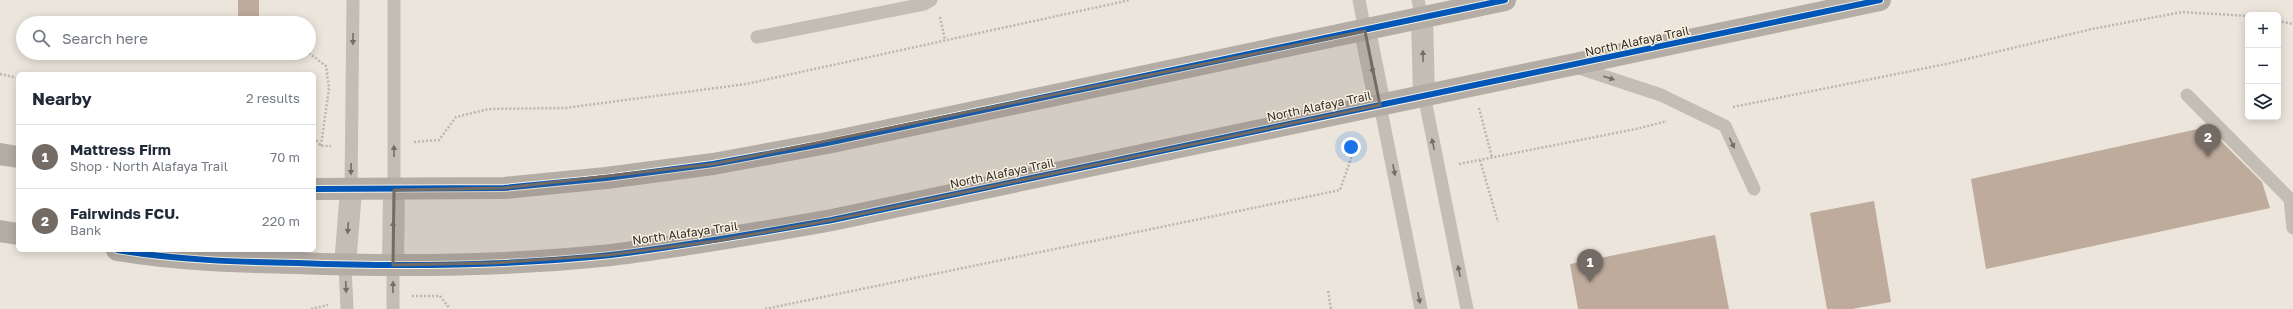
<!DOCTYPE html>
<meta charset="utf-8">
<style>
body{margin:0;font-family:"Golos Text",sans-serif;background:#f2f2f3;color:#1f2937}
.controls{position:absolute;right:12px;top:12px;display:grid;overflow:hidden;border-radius:6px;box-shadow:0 2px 10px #0003}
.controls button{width:36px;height:36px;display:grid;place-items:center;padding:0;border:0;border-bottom:1px solid #e0e1e3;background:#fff;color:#1f2937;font:20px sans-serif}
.you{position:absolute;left:1351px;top:147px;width:14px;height:14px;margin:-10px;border:3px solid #fff;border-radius:50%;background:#1a73e8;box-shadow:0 0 0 6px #1a73e833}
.badge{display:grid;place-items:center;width:26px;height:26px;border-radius:50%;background:#736b64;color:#fff;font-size:13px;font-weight:700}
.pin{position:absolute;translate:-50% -33px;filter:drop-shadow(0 1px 2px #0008)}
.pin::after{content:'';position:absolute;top:21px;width:14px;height:12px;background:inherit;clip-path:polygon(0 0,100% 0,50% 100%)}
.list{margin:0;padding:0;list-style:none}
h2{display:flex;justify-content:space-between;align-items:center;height:52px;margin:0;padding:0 16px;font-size:17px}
h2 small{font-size:13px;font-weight:400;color:#747a83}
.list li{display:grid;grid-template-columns:26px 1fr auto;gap:12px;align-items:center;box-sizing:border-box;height:64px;padding:0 16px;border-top:1px solid #e0e1e3}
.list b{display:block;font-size:15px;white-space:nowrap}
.list p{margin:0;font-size:13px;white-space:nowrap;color:#747a83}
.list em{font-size:13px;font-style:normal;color:#747a83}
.icon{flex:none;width:22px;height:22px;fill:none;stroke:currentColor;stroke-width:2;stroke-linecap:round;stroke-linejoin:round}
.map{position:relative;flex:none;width:2293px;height:309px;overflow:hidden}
.search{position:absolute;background:#fff;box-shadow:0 2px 10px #0003;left:16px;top:16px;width:300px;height:44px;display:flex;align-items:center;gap:10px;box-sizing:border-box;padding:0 14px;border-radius:22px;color:#747a83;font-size:15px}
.panel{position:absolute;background:#fff;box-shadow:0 2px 10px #0003;left:16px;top:72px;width:300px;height:180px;border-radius:6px}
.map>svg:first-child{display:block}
.building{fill:#bfab9c}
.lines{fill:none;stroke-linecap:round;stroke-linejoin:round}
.path{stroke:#bcb6ae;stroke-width:2.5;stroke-dasharray:2 2;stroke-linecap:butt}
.service{stroke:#c3bdb5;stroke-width:13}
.minor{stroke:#c3bdb5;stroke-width:22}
.secondary{stroke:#b4ada5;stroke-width:22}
.cycleway-casing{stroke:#f9f1e1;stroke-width:8}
.cycleway{stroke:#0057b8;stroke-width:6}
.oneway{fill:#746c65}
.marked{fill:#736b64;fill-opacity:0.2;stroke:#736b64;stroke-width:3;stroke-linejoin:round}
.labels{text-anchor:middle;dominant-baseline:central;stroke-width:3;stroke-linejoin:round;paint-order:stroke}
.street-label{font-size:12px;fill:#332a24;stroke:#f9f1e1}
</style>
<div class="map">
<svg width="2293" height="309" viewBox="0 0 2293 309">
<rect width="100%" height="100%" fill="#ebe5db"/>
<path class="building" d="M238,0H259V23H238Z
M2207,127L2262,182L2270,208L1986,269L1971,179Z
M1874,201L1891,302L1852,309H1827L1810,213Z
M1715,235L1729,309H1578L1570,264Z"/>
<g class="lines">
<path class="path" d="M940,17L945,40
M2278,21L2293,24
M309,53L326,66L329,88L321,146
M0,74L18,78
M1733,107L1946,64L2092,29L2182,12L2248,16
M1479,108L1492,157
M314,137L321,146H331
M414,142L439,140L456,117L489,109L565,108L746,84L1130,0
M1480,160L1498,222
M1459,164L1636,129L1667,121
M1328,291L1331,309
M412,296H440L450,309
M311,309L328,305
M765,309L1340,190L1354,150"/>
<path class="service" d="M394,0V190
M1359,0L1365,31
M1418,0L1422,18
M757,37L924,4L931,0
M1573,66L1661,95L1725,126L1754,189
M1424,95L1467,309
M2187,95L2290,199L2293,228
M1380,105L1421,309
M351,190L353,0
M345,265L347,309
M393,309V265"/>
<path class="minor" d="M1422,18L1424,95
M1365,31L1380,105
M345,265L351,190
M393,265L394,190"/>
<path class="secondary" d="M0,154L18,157
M314,189L504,188L606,178L713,164L827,143L1505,0
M0,231L18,234
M117,250C176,260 237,262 297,263C401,267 507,266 611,255C685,246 758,233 832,220L1880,0"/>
<defs>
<path id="cycleway" d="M314,189L504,188L606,178L713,164L827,143L1505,0
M117,250C176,260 237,262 297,263C401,267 507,266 611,255C685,246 758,233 832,220L1880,0"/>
</defs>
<use href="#cycleway" class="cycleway-casing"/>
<use href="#cycleway" class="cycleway"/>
</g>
<defs><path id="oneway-solid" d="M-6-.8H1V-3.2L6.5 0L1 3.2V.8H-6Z"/></defs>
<g class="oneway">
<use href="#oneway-solid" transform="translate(353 39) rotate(91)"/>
<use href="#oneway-solid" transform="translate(1423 56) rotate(-91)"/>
<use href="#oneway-solid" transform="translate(1372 68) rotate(79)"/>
<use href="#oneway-solid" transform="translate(1609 78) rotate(18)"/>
<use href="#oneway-solid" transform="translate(1732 143) rotate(65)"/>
<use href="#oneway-solid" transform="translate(1433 144) rotate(-102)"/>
<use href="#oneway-solid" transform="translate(394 151) rotate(-90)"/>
<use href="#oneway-solid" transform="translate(351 169) rotate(91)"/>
<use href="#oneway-solid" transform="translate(1394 170) rotate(79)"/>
<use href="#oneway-solid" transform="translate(393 227) rotate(-89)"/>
<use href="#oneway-solid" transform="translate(348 228) rotate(94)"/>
<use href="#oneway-solid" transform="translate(1459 271) rotate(-102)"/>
<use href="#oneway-solid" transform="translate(346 287) rotate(87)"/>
<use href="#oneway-solid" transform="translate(393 287) rotate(-90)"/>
<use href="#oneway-solid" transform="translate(1419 298) rotate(78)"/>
</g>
<path class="marked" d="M1365,31L1380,105L832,220L716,241L609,255L494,263L393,265L394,190L504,188L713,164Z"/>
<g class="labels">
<g class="street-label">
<text transform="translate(1637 41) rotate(-12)">North Alafaya Trail</text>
<text transform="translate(1319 106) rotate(-12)">North Alafaya Trail</text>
<text transform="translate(1002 173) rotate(-12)">North Alafaya Trail</text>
<text transform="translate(685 233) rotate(-8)">North Alafaya Trail</text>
</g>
</g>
</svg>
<div class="controls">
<button>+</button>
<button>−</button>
<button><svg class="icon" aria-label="layers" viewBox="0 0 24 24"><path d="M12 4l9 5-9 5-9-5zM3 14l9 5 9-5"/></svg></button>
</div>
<div class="you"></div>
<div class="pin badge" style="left:1590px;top:282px">1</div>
<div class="pin badge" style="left:2208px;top:157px">2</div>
<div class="search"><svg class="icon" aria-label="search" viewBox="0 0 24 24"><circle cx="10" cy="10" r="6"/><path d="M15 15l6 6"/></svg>Search here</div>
<section class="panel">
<h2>Nearby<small>2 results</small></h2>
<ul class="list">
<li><span class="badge">1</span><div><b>Mattress Firm</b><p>Shop · North Alafaya Trail</p></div><em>70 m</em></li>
<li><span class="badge">2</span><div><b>Fairwinds FCU.</b><p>Bank</p></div><em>220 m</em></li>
</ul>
</section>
</div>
